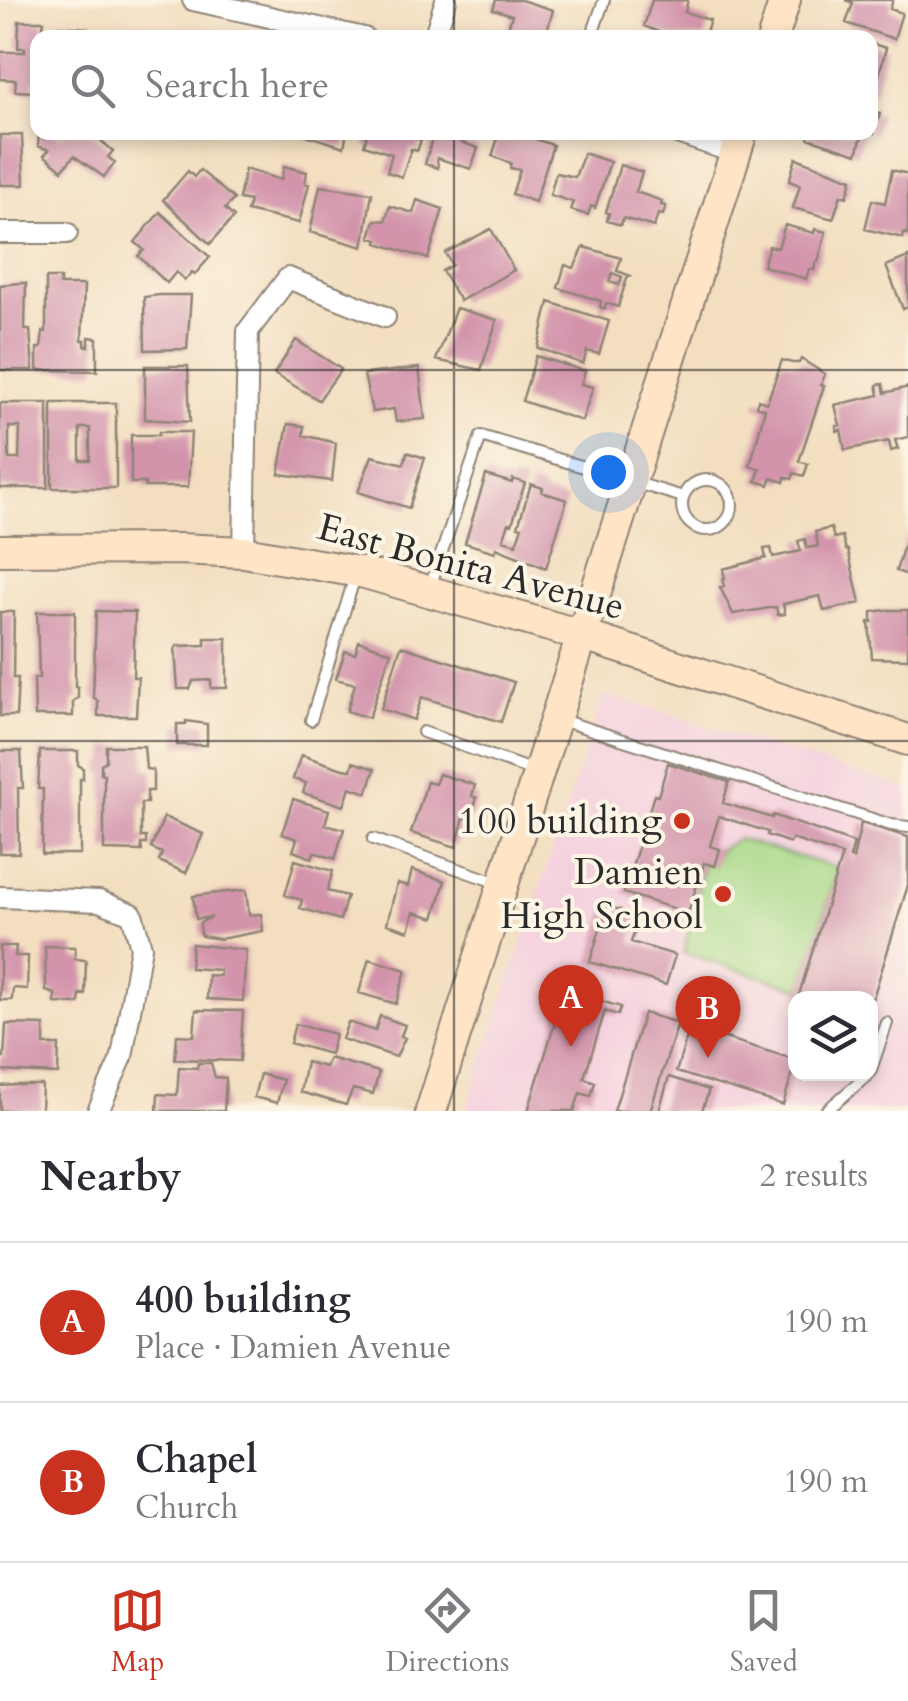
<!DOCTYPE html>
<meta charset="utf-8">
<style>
body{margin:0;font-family:Cardo,serif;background:#f2f2f3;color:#2b2b33}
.controls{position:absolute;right:30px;bottom:30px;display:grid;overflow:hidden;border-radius:20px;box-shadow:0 5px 15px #0003}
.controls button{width:90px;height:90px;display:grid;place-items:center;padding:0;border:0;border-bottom:2px solid #e1e1e2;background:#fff;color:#2b2b33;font:50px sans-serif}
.you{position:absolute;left:608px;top:472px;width:35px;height:35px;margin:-25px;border:8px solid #fff;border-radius:50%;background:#1a73e8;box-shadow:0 0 0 15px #1a73e833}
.badge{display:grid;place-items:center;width:65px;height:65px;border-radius:50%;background:#c8321e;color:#fff;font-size:32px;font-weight:700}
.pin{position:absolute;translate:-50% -82px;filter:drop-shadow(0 2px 5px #0008)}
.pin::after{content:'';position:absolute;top:52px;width:35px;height:30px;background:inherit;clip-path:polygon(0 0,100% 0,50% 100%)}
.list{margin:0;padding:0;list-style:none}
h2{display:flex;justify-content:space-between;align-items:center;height:130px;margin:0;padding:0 40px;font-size:42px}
h2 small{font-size:32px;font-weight:400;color:#7c7c81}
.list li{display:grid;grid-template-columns:65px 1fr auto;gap:30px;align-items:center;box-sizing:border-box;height:160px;padding:0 40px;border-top:2px solid #e1e1e2}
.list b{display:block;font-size:38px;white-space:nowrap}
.list p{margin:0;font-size:32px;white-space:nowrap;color:#7c7c81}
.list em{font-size:32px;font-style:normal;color:#7c7c81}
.icon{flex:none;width:55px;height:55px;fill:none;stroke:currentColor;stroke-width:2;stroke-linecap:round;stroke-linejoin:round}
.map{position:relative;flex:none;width:908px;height:1111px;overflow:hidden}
.search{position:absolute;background:#fff;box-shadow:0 5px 15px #0003;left:30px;right:30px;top:30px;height:110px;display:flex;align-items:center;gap:25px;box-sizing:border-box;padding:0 35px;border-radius:20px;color:#7c7c81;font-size:38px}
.sheet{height:450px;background:#fff}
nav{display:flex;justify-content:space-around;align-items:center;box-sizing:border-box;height:140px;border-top:2px solid #e1e1e2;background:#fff;font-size:28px;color:#7c7c81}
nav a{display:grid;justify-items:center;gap:5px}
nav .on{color:#c8321e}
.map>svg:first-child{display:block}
.built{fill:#f4cfde;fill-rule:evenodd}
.green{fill:#a7d989;stroke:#69825a;stroke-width:2.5}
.building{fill:#d293ab;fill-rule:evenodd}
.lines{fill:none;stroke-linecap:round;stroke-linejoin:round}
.lane-casing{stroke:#8f8476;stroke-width:14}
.street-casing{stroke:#8f8476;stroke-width:24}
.secondary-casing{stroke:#8f8476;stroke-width:34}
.lane{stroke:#fff;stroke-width:10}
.street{stroke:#fff;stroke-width:20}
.secondary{stroke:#ffe4c6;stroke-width:30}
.grid{fill:none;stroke:#2b2b2b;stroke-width:2.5;stroke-opacity:0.55}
.poi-dot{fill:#c8321e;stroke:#fcf5e5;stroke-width:4}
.labels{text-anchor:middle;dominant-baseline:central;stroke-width:8;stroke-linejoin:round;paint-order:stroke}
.street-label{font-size:38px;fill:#2b2b2b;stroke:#fcf5e5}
.poi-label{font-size:38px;fill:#2b2b2b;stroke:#fcf5e5;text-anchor:end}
</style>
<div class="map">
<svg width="908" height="1111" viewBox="0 0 908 1111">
<rect width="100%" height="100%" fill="#fcf5e5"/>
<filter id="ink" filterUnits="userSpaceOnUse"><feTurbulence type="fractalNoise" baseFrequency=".01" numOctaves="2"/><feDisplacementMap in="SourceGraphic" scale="20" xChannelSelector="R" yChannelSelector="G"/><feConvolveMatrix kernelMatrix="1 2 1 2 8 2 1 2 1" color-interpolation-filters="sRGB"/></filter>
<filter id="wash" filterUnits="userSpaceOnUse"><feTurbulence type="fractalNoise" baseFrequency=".0048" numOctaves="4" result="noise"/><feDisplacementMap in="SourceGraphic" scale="40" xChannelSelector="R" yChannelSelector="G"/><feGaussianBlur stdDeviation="2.25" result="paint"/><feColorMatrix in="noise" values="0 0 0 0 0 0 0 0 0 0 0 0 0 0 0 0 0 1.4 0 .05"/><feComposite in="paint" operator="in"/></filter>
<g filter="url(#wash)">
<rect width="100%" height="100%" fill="#f3dec0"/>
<path class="built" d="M604,694L908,789V1111H466ZM796,998H870V1074H796Z"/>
<path class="green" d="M738,839L838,868L801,989L684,953L704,863L714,865L720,849Z"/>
<g id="blocks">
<path class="building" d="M496,0H521L553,10L545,38H505L512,15L493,9Z
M652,0H688L685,12L710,20L704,38H673L644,26Z
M846,0H893L890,9L902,13L894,39L846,23L853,3Z
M19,21H44L41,38H38V81H34V92L15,91L16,80L0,79V52H25V48H18Z
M57,26L87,28L86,38H58Z
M870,43L886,48L874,94L870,93Z
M870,112L880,114L874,133L870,132Z
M39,132H54L61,138L66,132H91L113,151L108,157L115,163L104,177L74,156L62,170L44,155L49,150L38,146Z
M296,132H347L344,147Z
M368,132H417L415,138L421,140L417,151L411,149L402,177L387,172L392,154L364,145Z
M434,132H463L460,142L478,148L471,169L437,158L438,168L425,164Z
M500,132H514L553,145L535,202L512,194L520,170L510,168L511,163L492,156Z
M810,132H863L857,154L808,138Z
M0,135H22L24,185H0Z
M584,153L610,162L595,208L591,206L588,215L570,210L573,202L550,195L556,173L575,177Z
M796,158L852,179L847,197L841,195L833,219L793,208L800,185L789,181Z
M620,165L642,172L636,192L662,201L661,205L666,206L663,215L658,214L654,227L623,218L621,225L607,221L609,213L606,212Z
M284,166L307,172L305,183L309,184L299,223L247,211L250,201L239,199L245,169L281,180Z
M200,170L234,199L225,209L234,217L210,244L163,200L188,171L194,177Z
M892,170L908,174V234L904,233L903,238L865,229L872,200L885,203Z
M320,186L372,193L363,247L310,232Z
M417,200L443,209L428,259L377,243L378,240L370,237L375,220L385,221L390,206L413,213Z
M160,212L210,257L195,274L192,272L185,280L176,272L167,283L138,256L144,250L135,242Z
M785,225L814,233L815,229L826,232L818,262H816L814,270L809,269L806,279L763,266L769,246L778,248Z
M491,229L514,270L460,301L442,271L452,265L445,253Z
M584,247L621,258L617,271L631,276L627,278L618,307L606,303L605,309L600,307L601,301L558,288L565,265L574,268ZM612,273L622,277L619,285L609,282Z
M908,257V307L903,309L886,266Z
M46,278H60V285H84L82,340H85V346H89V337L97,338V371L37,370V348H41L43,332H46Z
M20,283H26L25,330H30L33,370H0V285Z
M159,295H191L187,349L145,350L144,297Z
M549,302L609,321L599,354L587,351L583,364L538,348Z
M456,308L497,320L481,370L436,360Z
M296,340L341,369L319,400L274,374Z
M536,356L585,371L581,384L593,387L582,421L522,401Z
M801,359L825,374L821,385L824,386L799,461L808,464L804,476L794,473L792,479L785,477L784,482L772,478L769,485L756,481L760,469L750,466L765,409L756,406L758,400L767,403L782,360L792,363H799Z
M145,366H188L190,422L145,419Z
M419,368L425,419L396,422L394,409L372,412L364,374Z
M883,384L885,393L908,387V437L895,440L898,449L891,451L889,441L845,450L841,430L837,431L836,426L840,425L835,405L879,395L877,385Z
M0,403H48V488H0ZM9,427H20L19,459H9Z
M52,403H116V488H52ZM80,428H90V460H80Z
M288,424L304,426L303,435L336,443L332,481L279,474Z
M159,432H191L188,487H145V483H131V435H159Z
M407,452L425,458L409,508L358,492L372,456L404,464Z
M486,475L512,483L513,479L525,483L512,524L509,523L503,540L516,544L522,527L518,526L531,484L543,488L542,492L567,500L546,568L496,548L495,552L465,543Z
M831,528L834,538L842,536L846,550H848L860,603L824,611L820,596L783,604L785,614L778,615L776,607L733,614L720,587L724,586L722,579H725L723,569L766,558L764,549L771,548L773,557L801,551L798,541L805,539L807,548L818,546L815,532Z
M908,532V575L896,571Z
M886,610H908V659L872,658L869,622H872V612Z
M96,611L135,612L133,677H138L136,716H98V701L93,697Z
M0,612H14L13,678H18L16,716H0Z
M37,612H75V687H78V698L73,701V716H35L34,678H39Z
M205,638H227V688H211V680L193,681L190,689H178L175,649L177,646L205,645Z
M359,641L391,652L369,718L347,711L355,684L336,679L345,651L355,654Z
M401,646L514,682L501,722L422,697L414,720L381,709Z
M186,721L207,724V745H177V724H186Z
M106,746H144L146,769L153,770V791H147V803H141V837H146V844H141L142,851L104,850V774H101V764L106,761Z
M0,751H21L23,788H18L19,853H0Z
M40,751H78V765L83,768V779H80V854H42L43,789H38Z
M301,755L343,769L351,770L353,762L375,769L367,793L350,787L344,806L303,793L306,783L293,779Z
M668,763L729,782L723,803L772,818L773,815L854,843L850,858L853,859L861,823L908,837V885L873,998H798L842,855L792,839L790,843L767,835L768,832L719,816L710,846L720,849L715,866L704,863L688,913L624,893L654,795L658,796Z
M439,774L475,785L472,796L477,798L470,819L464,817L456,847L411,833L427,782L435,784Z
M293,799L329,810L325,824L344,829L335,859L314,852L312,858L293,851L297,839L282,834Z
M164,817L203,834L186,873L159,861L162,853L151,848Z
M295,860L333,871L327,891L347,896L340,920L300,908L302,900L285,895Z
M412,870L445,881L434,918L414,912L409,931L387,924L397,883L408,886Z
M246,890L249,915L261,914L263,931L220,939L201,936L200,923L212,917L196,919L193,896Z
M607,906L640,916L631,942L675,955L666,985L590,962Z
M192,944L246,950L243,1001L207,999L208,975L220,976V970L190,968Z
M0,946H16L15,956H28L27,989L13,988L12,1000H0Z
M45,946L75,947V959L86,960L85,995L80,994L79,1004L55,1003V994L46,991Z
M369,959L406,970L396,1004L359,993Z
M565,990L621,1007L618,1015L605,1011L584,1078L595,1082L591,1096L580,1093L574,1111H528Z
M196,1010L243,1011L240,1061L175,1059L177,1035L194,1036Z
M644,1013L678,1023L650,1111H614Z
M380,1016L405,1025L401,1036L405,1038L396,1057L342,1039L348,1022L375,1031Z
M6,1024L44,1025V1045H59L58,1074L0,1071V1057L4,1058Z
M295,1024L335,1034L330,1054L290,1043Z
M690,1027L796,1060L783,1105L676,1072Z
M329,1058L379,1072L373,1094L353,1089L346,1105L300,1092L306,1062L325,1067Z
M198,1063H211L215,1077L226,1078L224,1111H157L158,1094L177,1095L179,1067L197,1068Z
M260,1074L283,1080L277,1103L254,1097Z
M669,1077L709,1090L702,1111H659Z
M18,1085H42L41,1110L0,1111V1086Z"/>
</g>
</g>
<g filter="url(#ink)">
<use href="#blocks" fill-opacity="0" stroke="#8f8476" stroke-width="2.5"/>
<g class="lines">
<defs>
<path id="lane" d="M591,38L604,0
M682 505a25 25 0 1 1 50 0a25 25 0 1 1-50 0Z
M429,590L481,436L683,497
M311,720L356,573
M561,720L891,825L908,827
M423,732L534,771
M373,839L498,883
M870,1072L887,1023
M826,1111L869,1074"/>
<path id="street" d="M193,0L364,38
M434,38L446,0
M674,132L736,153
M0,233H67
M244,552L248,331L288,278L385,317
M0,897L99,901L132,914L141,947L122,1057L98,1111"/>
<path id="secondary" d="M773,38L785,0
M0,550L179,549L244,552L365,573L584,636L908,740
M431,1111L742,132"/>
</defs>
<use href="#lane" class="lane-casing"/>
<use href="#street" class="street-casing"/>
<use href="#secondary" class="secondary-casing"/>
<use href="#lane" class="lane"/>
<use href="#street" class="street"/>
<use href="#secondary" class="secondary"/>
</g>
</g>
<path class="grid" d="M454,0V38M454,132V1111M0,370H908M0,741H908"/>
<g class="poi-dot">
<circle cx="682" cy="821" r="10"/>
<circle cx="723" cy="894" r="10"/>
</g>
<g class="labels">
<g class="street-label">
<text transform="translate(471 567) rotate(15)">East Bonita Avenue</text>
</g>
<g class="poi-label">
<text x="662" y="821">100 building</text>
<text x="703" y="872">Damien<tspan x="703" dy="44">High School</tspan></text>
</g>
</g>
</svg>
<div class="controls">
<button><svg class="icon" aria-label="layers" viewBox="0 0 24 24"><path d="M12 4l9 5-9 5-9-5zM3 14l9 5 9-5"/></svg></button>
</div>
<div class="you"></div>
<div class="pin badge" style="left:571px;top:1047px">A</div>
<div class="pin badge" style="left:708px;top:1058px">B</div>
<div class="search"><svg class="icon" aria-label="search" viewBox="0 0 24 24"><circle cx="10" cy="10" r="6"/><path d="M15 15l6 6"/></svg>Search here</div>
</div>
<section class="sheet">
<h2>Nearby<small>2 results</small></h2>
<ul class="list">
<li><span class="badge">A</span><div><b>400 building</b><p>Place · Damien Avenue</p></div><em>190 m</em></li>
<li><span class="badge">B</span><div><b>Chapel</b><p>Church</p></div><em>190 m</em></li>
</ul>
</section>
<nav>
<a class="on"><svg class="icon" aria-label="map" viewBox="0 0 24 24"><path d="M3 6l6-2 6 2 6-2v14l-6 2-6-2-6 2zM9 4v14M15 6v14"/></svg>Map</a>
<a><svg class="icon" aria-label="directions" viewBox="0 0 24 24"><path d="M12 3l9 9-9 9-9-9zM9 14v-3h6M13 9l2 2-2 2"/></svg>Directions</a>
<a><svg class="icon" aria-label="saved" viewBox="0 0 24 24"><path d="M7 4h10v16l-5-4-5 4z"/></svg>Saved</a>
</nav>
